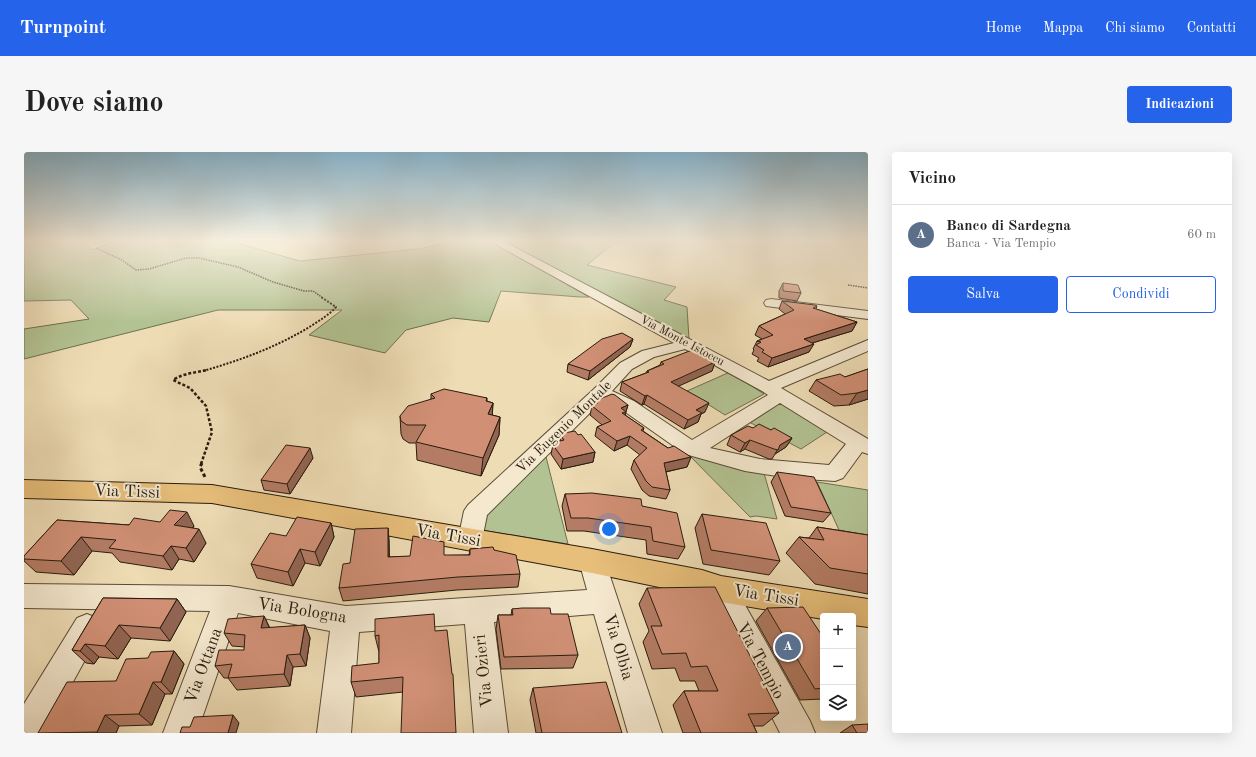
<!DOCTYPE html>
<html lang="it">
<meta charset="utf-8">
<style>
body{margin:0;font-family:"Old Standard TT",serif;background:#f6f6f6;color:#222}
.controls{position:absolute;right:12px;bottom:12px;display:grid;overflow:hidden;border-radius:4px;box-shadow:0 4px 16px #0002}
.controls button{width:36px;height:36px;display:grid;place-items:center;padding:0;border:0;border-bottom:1px solid #e0e0e0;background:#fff;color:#222;font:20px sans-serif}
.you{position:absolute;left:585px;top:377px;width:14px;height:14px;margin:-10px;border:3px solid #fff;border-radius:50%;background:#1a73e8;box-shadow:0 0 0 6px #1a73e833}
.badge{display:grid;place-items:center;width:26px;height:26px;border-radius:50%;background:#2563eb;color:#fff;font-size:13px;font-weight:700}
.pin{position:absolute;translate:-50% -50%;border:2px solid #fff;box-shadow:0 1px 4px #0006}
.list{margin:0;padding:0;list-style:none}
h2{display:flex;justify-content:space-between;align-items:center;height:52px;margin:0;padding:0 16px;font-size:17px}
h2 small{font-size:13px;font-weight:400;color:#767676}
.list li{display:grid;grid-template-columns:26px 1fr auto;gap:12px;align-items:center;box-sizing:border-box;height:60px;padding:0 16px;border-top:1px solid #e0e0e0}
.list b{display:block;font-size:15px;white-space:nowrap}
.list p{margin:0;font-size:13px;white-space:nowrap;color:#767676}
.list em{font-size:13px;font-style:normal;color:#767676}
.actions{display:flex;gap:8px;padding:12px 16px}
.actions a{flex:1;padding:9px 0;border:1px solid #2563eb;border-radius:4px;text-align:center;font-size:14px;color:#2563eb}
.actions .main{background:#2563eb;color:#fff}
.icon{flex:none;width:22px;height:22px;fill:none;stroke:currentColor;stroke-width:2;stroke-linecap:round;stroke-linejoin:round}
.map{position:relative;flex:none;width:844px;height:581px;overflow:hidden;border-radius:4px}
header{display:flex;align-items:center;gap:24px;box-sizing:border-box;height:56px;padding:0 20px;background:#2563eb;color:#fff}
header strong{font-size:19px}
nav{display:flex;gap:22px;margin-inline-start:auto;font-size:14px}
.intro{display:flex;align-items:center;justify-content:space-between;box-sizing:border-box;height:96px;padding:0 24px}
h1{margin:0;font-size:28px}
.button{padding:10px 18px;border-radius:4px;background:#2563eb;color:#fff;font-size:14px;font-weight:700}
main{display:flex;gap:24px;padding:0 24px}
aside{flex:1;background:#fff;border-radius:4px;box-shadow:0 4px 16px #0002}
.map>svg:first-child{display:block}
.green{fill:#b3c292;stroke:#6e6f50}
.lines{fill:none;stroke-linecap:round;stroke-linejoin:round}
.minor-casing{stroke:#5a4c37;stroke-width:2}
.major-casing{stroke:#291c0d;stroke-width:2}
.path-far3{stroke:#291c0d;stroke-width:1.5;stroke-dasharray:1.5 1;stroke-linecap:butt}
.path-far2{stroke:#291c0d;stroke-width:2;stroke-dasharray:2 1.5;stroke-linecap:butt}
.path-far1{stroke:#291c0d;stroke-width:2.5;stroke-dasharray:3 2;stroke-linecap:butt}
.path{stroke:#291c0d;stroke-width:3;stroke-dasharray:3.5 2.5;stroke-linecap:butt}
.minor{fill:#f4e8cf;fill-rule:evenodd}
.major{fill:#e7be7a;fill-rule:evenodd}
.wall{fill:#b47c65;stroke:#291c0d}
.shaded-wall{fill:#926553;stroke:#291c0d}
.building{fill:#d19076;stroke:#291c0d}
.labels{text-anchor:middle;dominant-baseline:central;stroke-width:4;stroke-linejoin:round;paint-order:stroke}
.far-street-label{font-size:12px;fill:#291c0d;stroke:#f4e8cf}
.street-label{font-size:14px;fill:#291c0d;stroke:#f4e8cf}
.near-street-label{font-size:17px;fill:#291c0d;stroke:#f4e8cf}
</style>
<header>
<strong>Turnpoint</strong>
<nav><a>Home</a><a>Mappa</a><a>Chi siamo</a><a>Contatti</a></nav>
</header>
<div class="intro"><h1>Dove siamo</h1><a class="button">Indicazioni</a></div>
<main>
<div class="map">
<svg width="844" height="581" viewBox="0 0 844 581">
<rect width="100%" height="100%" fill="#eedcb5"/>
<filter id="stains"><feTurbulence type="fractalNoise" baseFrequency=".005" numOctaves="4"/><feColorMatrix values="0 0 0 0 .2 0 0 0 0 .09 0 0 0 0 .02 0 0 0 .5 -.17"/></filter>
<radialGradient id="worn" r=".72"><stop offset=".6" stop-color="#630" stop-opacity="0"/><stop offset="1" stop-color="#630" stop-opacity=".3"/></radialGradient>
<path class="green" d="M0,88H59L68,98L95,88H202L276,109L394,97L440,88H465L565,145H556L477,139L465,170L429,166L382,178L361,201L285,183L318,158H194L0,207V177L65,167L47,148L0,149Z
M476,88H599L585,95L563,113L652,135L640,148L663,155L665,187Z
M706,220L740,242L701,263L663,239Z
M754,250L803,280L777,297L725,270Z
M521,301L544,392L457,378L461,363Z
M663,301L740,321L753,367L732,364L726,365Z
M793,330L844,338V384L815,378Z"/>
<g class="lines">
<defs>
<path id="minor" d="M464,88H477L745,229L844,188V199L757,236L844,287V302L838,300L819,326L811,329L766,326L721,319L661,302L597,257L579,248L463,363L458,388L455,395L446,398L437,395L434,388L440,359L444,353L570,237L596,211L618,199L650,191ZM661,197L738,239L744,243L668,288L610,249L588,239L608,217L630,205ZM756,251L822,292L805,313L736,307L686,296Z
M747,147L844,159V167L742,154L740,151L742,148Z
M568,398L577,401L581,409L638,581H604L570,462L470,470L484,581H450L441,472L335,480L327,581H293L306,479L214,461L173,581H139L186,459L0,456V432L205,434L322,454L563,438L555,409L559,401Z
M697,425L707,428L786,569L791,581H756L683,437L687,428Z
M63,462L73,466L78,476L73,486L21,581H0V552L53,466Z"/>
<path id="major" d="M0,328L188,333L568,397L678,418L697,424L844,447V475L829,473V464H799V467L697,450L678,444L568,421L188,351L0,346Z"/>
</defs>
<use href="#minor" class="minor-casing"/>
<use href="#major" class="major-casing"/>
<path class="path-far3" d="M72,96L98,108L112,118L125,117L162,106H175L214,115L249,130L280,139H289L299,146
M824,133L844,136"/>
<path class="path-far2" d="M179,219C217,208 253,195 287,174C296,168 305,163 312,155L297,145"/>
<path class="path-far1" d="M177,312L188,280L182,254L166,236L149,228C160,221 170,221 183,218"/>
<path class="path" d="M178,311L176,315L182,327"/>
<use href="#minor" class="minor"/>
<use href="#major" class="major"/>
</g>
<path class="wall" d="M759,131L777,141L773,149L755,146V139Z
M758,149L793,154L792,157L833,170L828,179L788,191L785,200L744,215L733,209L735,206L728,202L730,198L729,197L733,189L738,187L731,183L735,174L761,162L755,157Z
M609,187L606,195L564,228L543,220L544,212Z
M671,200L690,204L688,209L691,210L688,219L654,234L681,260L677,262L674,270L660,277L620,252L618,253L596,239L598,230L622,221L623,219L636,213L637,210Z
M844,217V247L825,253L810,254L785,239L792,228L821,225Z
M407,242L463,246V249L469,251L468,263L476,265L475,283L457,324L393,308L392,291H385L379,287L377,282L376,264L407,247Z
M573,250L604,253L601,263L620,276L619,279L644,296L667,305L663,315L642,320L646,338L642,347L625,344L618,338L607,317L610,308L616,303L603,293L590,299L571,284L573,275L578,273L566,263L568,254L572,252Z
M729,276L747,278L768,286L762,295L751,302L748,307H745L721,297L716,300L703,293L707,283Z
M554,283L571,300L569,310L537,317L527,302L529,293L536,289L537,284Z
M289,306L266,342L240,338L237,328Z
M753,320L807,361L799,370L761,364L747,330Z
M541,342L618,354L661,395L654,407L623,402L622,388L560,379H543L538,354Z
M678,362L756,409L745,423L679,412L671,376Z
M33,368L105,373L170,374L169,376L182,391L170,410L155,407L148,418L96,410L88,401L68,399L50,423L12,420L0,409V404Z
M307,371L310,385L296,414L281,411L269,434L233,426L227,412L262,384Z
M793,375L844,383V442L791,432L762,401L775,385L785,386Z
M364,376L365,389V405L445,403L446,397L470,398L496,422L494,435L433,438L319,449L315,436L326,411Z
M623,436L755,561L739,574H730L733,581H659L649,553L660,539H675L671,529H656L651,516L628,517L619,490L625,479L615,452Z
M79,446L153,447L162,460L146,489L107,486L94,507L75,505L70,512L62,511L48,498Z
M743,456L799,485V547L776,548L732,469Z
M488,457L527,462L554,503L549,516L477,517L472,477L474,463H487Z
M410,462L379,540L332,545L327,530L355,511V500L351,484Z
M240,464L246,476L281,473L286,486L282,514L269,515L266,534L213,538L204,526H200L191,514L220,498L221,495L208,494L200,481Z
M150,499L160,512L148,542H141L128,573L95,574L92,581H14L92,529L124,506Z
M509,536L598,581H512L506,548Z
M828,573L844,581H816Z"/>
<path class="shaded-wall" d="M833,170L828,179L775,195L780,187Z
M609,187L606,195L564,228L566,219Z
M790,192L785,200L744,215L748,206Z
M690,204L687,212L691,210L688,219L644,239L647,230L684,207Z
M844,238V247L825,253L833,241Z
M623,243L620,252L618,253L621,244Z
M469,251L468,268L464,262Z
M685,251L681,260L677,262L674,270L660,277L664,268L672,258Z
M604,253L599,269L597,256Z
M476,265L475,283L457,324L459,306Z
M606,284L603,293L590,299L593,289Z
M768,286L762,295L751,302L756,293Z
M726,288L721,297L716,300L721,291Z
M286,296L289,306L266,342L263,332Z
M571,300L569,310L537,317L539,307Z
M667,305L663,315L636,321L640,311Z
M163,360L170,374L158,387L150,373Z
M307,371L310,385L296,414L291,400Z
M364,376L365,389L366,418L364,405Z
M175,377L182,391L170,410L162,396Z
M57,385L68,399L50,423L37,409Z
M147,394L155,407L148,418L139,404Z
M276,397L281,411L269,434L264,420Z
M153,447L162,460L146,489L136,476Z
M240,464L246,477L237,476Z
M95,473L107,486L94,507L81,494Z
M281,473L286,486L282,514L276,502Z
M61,492L75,505L70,512L56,499Z
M150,499L160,512L148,542L137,530Z
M263,503L269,515L266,534L260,522Z
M129,530L141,542L128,573L115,562Z
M81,563L95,574L92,581H74L73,580Z
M209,563L215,571L212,581H204Z"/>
<path class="building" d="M759,131L774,133L777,141L759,139Z
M758,149L791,153L793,154L789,156L833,170L780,187L790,192L748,206L738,200L740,198L732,193L737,190L733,189L749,183L735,174L770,158Z
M598,181L609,187L566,219L544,212L578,187Z
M677,197L690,204L684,207L691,210L647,230L685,251L672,258L678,261L664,268L623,243L621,244L598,230L625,220L623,219L640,212L637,210L668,198L671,200Z
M844,217V238L833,241L817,243L792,228L816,222L821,225Z
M420,237L463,246L462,249L469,251L464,262L476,265L459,306L392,290L402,273H383L377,269L376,264L384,254L411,246L407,242Z
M588,242L591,243L604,253L597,256L602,260L598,261L620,276L617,278L644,296L650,294L667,305L640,311L646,338L628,335L622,329L610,308L623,296L606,284L593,289L573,275L587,269L568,254L574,251L573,250L576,247Z
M735,272L747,278L750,276L768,286L756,293L754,298L750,297L726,288L721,291L707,283L724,274L729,276Z
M551,279L554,283L557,282L571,300L539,307L529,293L532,290L540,288L537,284L540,281Z
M262,293L286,296L263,332L237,328Z
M753,320L790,325L807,361L767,355Z
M568,341L617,347L618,354L653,361L661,395L629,389L627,375L564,366H547L541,342Z
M146,358L163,360L150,373L175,377L162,396L147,394L139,404L85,396L92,388L57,385L37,409L0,407V404L33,368L105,373L110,366L136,370Z
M678,362L742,371L756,409L687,398Z
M273,365L307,371L291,400L276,397L264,420L227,412L246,381L262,384Z
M793,375L844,383V422L806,416L775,385L800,388Z
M364,376V405L386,404L389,384L420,390V403H446V397L469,395L470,398L492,403L496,422L434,425L315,436L319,412L326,411L331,377Z
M691,435L755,561L724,562L733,581H677L660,539H694L683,514L667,515L662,501L638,502L627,474H638L623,436Z
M79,446L153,447L136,476L95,473L81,494L61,492L56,499L48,498Z
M779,455L799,485V536L791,537L743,456Z
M498,456H526L527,462H544L554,503L480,505L474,463H489L488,457Z
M410,462L411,479L423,478L428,522H429L432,581H377L379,525L327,530L328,514L355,511V483L351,484V467Z
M240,464L237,476L281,473L276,502L263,503L260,522L204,526L208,512L191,514L195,498H220L221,483L200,481L204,467Z
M150,499L137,530H129L115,562L81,563L73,580L14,581L43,530L92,529L102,507L124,506L127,500Z
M582,530L598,581H518L509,536Z
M829,530L832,534L829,535Z
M209,563L204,581H156L158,575H166L170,565Z
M844,572V581H833L828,573Z"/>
<linearGradient id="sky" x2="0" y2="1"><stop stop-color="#88b7d2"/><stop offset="0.52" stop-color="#f7efde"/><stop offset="1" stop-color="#f7efde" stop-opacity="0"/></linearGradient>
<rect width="844" height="170" fill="url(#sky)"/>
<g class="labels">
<g class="far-street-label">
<text transform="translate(658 189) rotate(28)">Via Monte Istoccu</text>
</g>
<g class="street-label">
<text transform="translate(540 275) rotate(-44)">Via Eugenio Montale</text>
</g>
<g class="near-street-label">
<text transform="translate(103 340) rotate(2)">Via Tissi</text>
<text transform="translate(424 384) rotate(10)">Via Tissi</text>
<text transform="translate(742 444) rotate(9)">Via Tissi</text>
<text transform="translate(278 459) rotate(9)">Via Bologna</text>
<text transform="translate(594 495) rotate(73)">Via Olbia</text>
<text transform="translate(736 509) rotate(62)">Via Tempio</text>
<text transform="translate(180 514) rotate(-70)">Via Ottana</text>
<text transform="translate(460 519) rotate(-96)">Via Ozieri</text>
</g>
</g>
<rect width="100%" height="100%" filter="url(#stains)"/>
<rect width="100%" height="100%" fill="url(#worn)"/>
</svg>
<div class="controls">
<button>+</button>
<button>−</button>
<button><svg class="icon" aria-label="layers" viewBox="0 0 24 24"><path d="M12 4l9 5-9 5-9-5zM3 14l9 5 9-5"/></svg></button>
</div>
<div class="you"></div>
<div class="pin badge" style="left:764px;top:495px;background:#5c6f8a">A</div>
</div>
<aside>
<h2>Vicino<small></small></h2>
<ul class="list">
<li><span class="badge" style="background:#5c6f8a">A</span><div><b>Banco di Sardegna</b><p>Banca · Via Tempio</p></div><em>60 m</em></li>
</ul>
<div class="actions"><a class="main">Salva</a><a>Condividi</a></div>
</aside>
</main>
